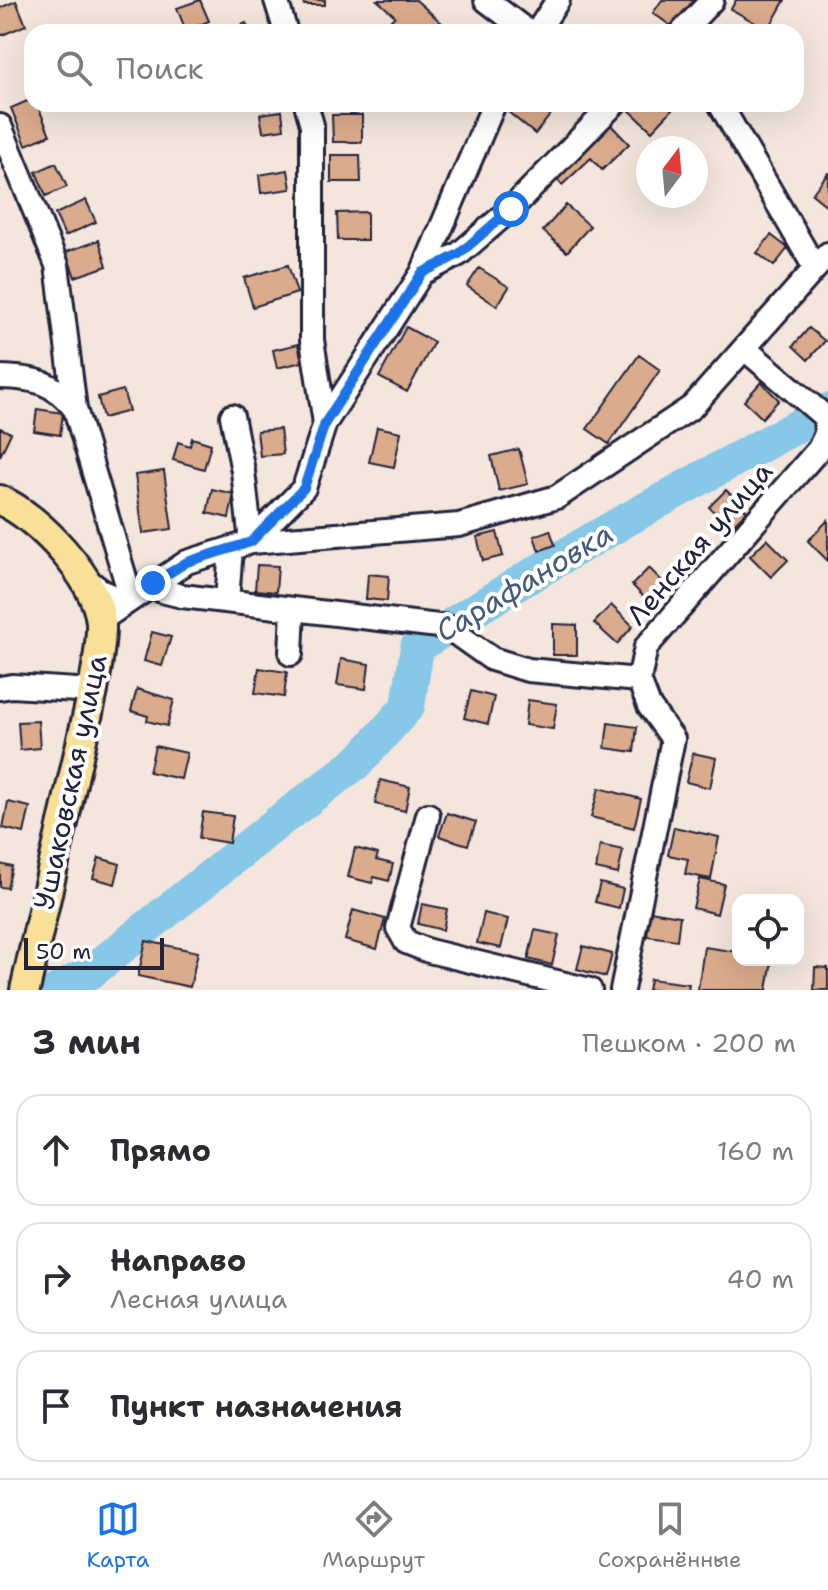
<!DOCTYPE html>
<html lang="ru">
<meta charset="utf-8">
<style>
body{margin:0;font-family:"Shantell Sans",sans-serif;background:#f7f7f7;color:#2b2b33}
.controls{position:absolute;right:24px;bottom:24px;display:grid;overflow:hidden;border-radius:16px;box-shadow:0 8px 32px #0002}
.controls button{width:72px;height:72px;display:grid;place-items:center;padding:0;border:0;border-bottom:2px solid #e1e1e2;background:#fff;color:#2b2b33;font:40px sans-serif}
.compass{position:absolute;left:636px;top:136px;width:72px;height:72px;border-radius:50%;background:#fff;box-shadow:0 8px 32px #0002;rotate:16deg}
.scale{position:absolute;left:24px;bottom:20px;width:140px;box-sizing:border-box;padding-left:8px;border:4px solid #22223b;border-top:0;font-size:22px;line-height:28px;white-space:nowrap;color:#22223b;-webkit-text-stroke:6px #fff;paint-order:stroke}
.stop{position:absolute;width:24px;height:24px;margin:-18px;border:6px solid #1a73e8;border-radius:50%;background:#fff}
.stop.end{background:#1a73e8;border-color:#fff;box-shadow:0 2px 8px #0008}
.list{margin:0;padding:0;list-style:none}
h2{display:flex;justify-content:space-between;align-items:center;height:104px;margin:0;padding:0 32px;font-size:34px}
h2 small{font-size:26px;font-weight:400;color:#7c7c81}
.list li{display:grid;grid-template-columns:52px 1fr auto;gap:24px;align-items:center;box-sizing:border-box;height:112px;margin:0 16px 16px;padding:0 16px;border:2px solid #e1e1e2;border-radius:24px}
.list b{display:block;font-size:30px;white-space:nowrap}
.list p{margin:0;font-size:26px;white-space:nowrap;color:#7c7c81}
.list em{font-size:26px;font-style:normal;color:#7c7c81}
.icon{flex:none;width:44px;height:44px;fill:none;stroke:currentColor;stroke-width:2;stroke-linecap:round;stroke-linejoin:round}
.map{position:relative;flex:none;width:828px;height:990px;overflow:hidden}
.search{position:absolute;background:#fff;box-shadow:0 8px 32px #0002;left:24px;right:24px;top:24px;height:88px;display:flex;align-items:center;gap:20px;box-sizing:border-box;padding:0 28px;border-radius:24px;color:#7c7c81;font-size:30px}
.sheet{height:488px;background:#fff}
nav{display:flex;justify-content:space-around;align-items:center;box-sizing:border-box;height:112px;border-top:2px solid #e1e1e2;background:#fff;font-size:22px;color:#7c7c81}
nav a{display:grid;justify-items:center;gap:4px}
nav .on{color:#1a73e8}
.map>svg:first-child{display:block}
.lines{fill:none;stroke-linecap:round;stroke-linejoin:round}
.river{stroke:#87c7e8;stroke-width:34}
.building{fill:#daab8c;stroke:#22223b;stroke-width:2}
.minor-casing{stroke:#22223b;stroke-width:28}
.major-casing{stroke:#22223b;stroke-width:34}
.minor{stroke:#fff;stroke-width:22}
.major{stroke:#f9e096;stroke-width:28}
.route{stroke:#1a73e8;stroke-width:10}
.labels{text-anchor:middle;dominant-baseline:central;stroke-width:8;stroke-linejoin:round;paint-order:stroke}
.street-label{font-size:28px;fill:#22223b;stroke:#fff}
.water-label{font-size:30px;font-style:italic;fill:#455c78;stroke:#fff}
</style>
<div class="map">
<svg width="828" height="990" viewBox="0 0 828 990">
<rect width="100%" height="100%" fill="#f4e6dc"/>
<filter id="ink" filterUnits="userSpaceOnUse"><feTurbulence type="fractalNoise" baseFrequency=".0125" numOctaves="2"/><feDisplacementMap in="SourceGraphic" scale="16" xChannelSelector="R" yChannelSelector="G"/><feConvolveMatrix kernelMatrix="1 2 1 2 8 2 1 2 1" color-interpolation-filters="sRGB"/></filter>
<g filter="url(#ink)">
<g class="lines">
<path class="river" d="M57,990L91,972L278,822L359,761L408,706L417,647C550,560 688,484 828,410"/>
</g>
<path class="building" d="M200,0L209,21L186,31L177,8Z
M303,0H325V5H304Z
M377,0H416L452,32H400L389,22L395,16Z
M662,0H695L674,28L653,13Z
M736,0H785L768,30L731,9Z
M16,1L26,25L0,36V8Z
M246,23L250,32H224Z
M32,99V104H37L50,135L26,145L11,108Z
M505,104H559L535,134L502,107Z
M633,104H666L672,110L652,131L628,109Z
M282,111L284,129L263,132L260,114Z
M332,115H362V142H333Z
M607,121L629,144L602,170L591,158L562,185L551,173Z
M331,155H360L361,182H331Z
M56,163L67,187L46,196L36,172Z
M288,170L291,189L261,193L259,175Z
M828,173V207L812,194Z
M86,200L96,222L65,236L55,214Z
M566,205L590,226L567,252L543,231Z
M367,212V240H338L337,213Z
M771,235L788,248L774,266L757,253Z
M99,240L107,266L75,277L66,252Z
M288,265L297,293L253,307L244,278Z
M479,268L509,287L497,306L467,286Z
M406,327L434,342L407,392L379,377Z
M809,328L825,341L808,360L793,346Z
M298,344L302,362L277,368L273,350Z
M639,355L660,370L609,444L587,429Z
M761,382L779,400L762,418L744,401Z
M123,390L129,411L103,418L98,397Z
M37,409L63,413L60,435L34,431Z
M377,427L401,432L394,467L369,462Z
M0,428L11,433L0,456Z
M280,429L283,454L260,456L257,431Z
M192,438L211,444L204,469L173,460L178,442L190,446Z
M519,449L528,484L499,491L491,456Z
M164,471L172,529L143,533L135,475Z
M212,489L234,494L229,518L207,513Z
M726,490L747,511L730,528L709,507Z
M828,520V561L808,541Z
M550,530L555,545L539,551L534,536Z
M497,532L503,556L483,561L477,537Z
M767,539L788,560L771,577L750,556Z
M257,565L278,566L276,592L255,590Z
M649,568L670,589L653,606L632,585Z
M368,574L389,576L387,601L366,599Z
M611,605L633,626L617,644L594,623Z
M553,624L577,625V655H553Z
M152,632L171,637L162,666L144,661Z
M341,659L369,664L366,689L337,685Z
M259,668L287,672L284,697L255,693Z
M137,689L174,700L167,726L147,721L148,716L131,711Z
M471,691L494,697L488,724L464,718Z
M528,700L557,704L553,729L525,725Z
M38,721L40,748L20,750L18,722Z
M608,723L637,727L634,752L605,748Z
M155,746L187,753L181,779L149,772Z
M693,753L716,758L710,788L686,782Z
M380,780L410,787L405,811L375,804Z
M599,788L641,799L634,828L591,817Z
M8,802L30,807L24,833L3,828Z
M203,812L233,816L229,843L199,838Z
M447,813L476,822L468,845L439,836Z
M674,827L719,837L711,879L685,874L688,859L668,855Z
M600,845L623,850L618,874L596,869Z
M355,848L378,854L376,860L393,864L389,881L374,877L372,883L348,877Z
M99,858L120,864L115,884L93,878Z
M0,864L12,867L7,888L0,887Z
M700,879L724,884L717,914L693,908Z
M600,883L623,889L619,908L595,902Z
M422,904L447,909L443,930L418,924Z
M353,910L385,919L377,949L345,940Z
M650,911L680,916L677,940L647,936Z
M484,913L508,919L501,948L477,943Z
M535,930L559,935L552,965L528,959Z
M146,941L198,952L190,987L138,976Z
M583,946L612,954L606,977L577,969Z
M704,947L738,952V960H772L767,990H698Z
M815,967L828,968V990H814Z
M650,979L689,984L688,990H648Z"/>
<g class="lines">
<defs>
<path id="minor" d="M276,0L286,32
M486,0L528,32
M537,32L558,0
M682,32L712,0
M306,104L312,125V340L325,423
M720,104L815,268
M0,126L57,265L75,409L131,598C111,600 98,590 85,577
M422,273L459,254L511,209L614,104
M0,377C34,378 53,381 75,409
M232,416L243,471L251,542
M251,542L304,488L325,423L422,273L494,104
M153,583L162,591L182,596L447,627L492,659L528,670L639,680
M227,601L231,548
M101,620L187,562L251,542L459,525L557,497L692,407L828,254
M291,654L293,609
M0,688L12,686L93,691
M428,815L398,928L406,942L429,951L590,990
M622,990L673,739L649,706L639,680L646,647L819,449L826,434L825,417L745,349"/>
<path id="major" d="M0,500C39,517 97,579 101,622C102,645 96,669 93,691L25,990"/>
</defs>
<use href="#minor" class="minor-casing"/>
<use href="#major" class="major-casing"/>
<use href="#minor" class="minor"/>
<use href="#major" class="major"/>
</g>
</g>
<g class="lines" filter="url(#ink)">
<path class="route" d="M153,583L187,562L251,542L304,488L325,423L422,273L459,254L511,209"/>
</g>
<g class="labels">
<g class="street-label">
<text transform="translate(699 543) rotate(-49)">Ленская улица</text>
<text transform="translate(70 782) rotate(-78)">Ушаковская улица</text>
</g>
<g class="water-label">
<text transform="translate(524 582) rotate(-31)">Сарафановка</text>
</g>
</g>
</svg>
<div class="controls">
<button><svg class="icon" aria-label="locate" viewBox="0 0 24 24"><circle cx="12" cy="12" r="6"/><path d="M12 2v4M12 18v4M2 12h4M18 12h4"/></svg></button>
</div>
<svg class="compass" viewBox="-18 -18 36 36"><path d="M0-13l5 13h-10z" fill="#e53935"/><path d="M0 13l5-13h-10z" fill="#7c7c81"/></svg>
<div class="scale">50 m</div>
<div class="stop" style="left:511px;top:209px"></div>
<div class="stop end" style="left:153px;top:583px"></div>
<div class="search"><svg class="icon" aria-label="search" viewBox="0 0 24 24"><circle cx="10" cy="10" r="6"/><path d="M15 15l6 6"/></svg>Поиск</div>
</div>
<section class="sheet">
<h2>3 мин<small>Пешком · 200 m</small></h2>
<ul class="list">
<li><svg class="icon" aria-label="ahead" viewBox="0 0 24 24"><path d="M12 20V5M6 11l6-6 6 6"/></svg><div><b>Прямо</b></div><em>160 m</em></li>
<li><svg class="icon" aria-label="right" viewBox="0 0 24 24"><path d="M7 20v-9h11M14 6l5 5-5 5"/></svg><div><b>Направо</b><p>Лесная улица</p></div><em>40 m</em></li>
<li><svg class="icon" aria-label="arrive" viewBox="0 0 24 24"><path d="M6 21V4h12l-3 4 3 4H6"/></svg><div><b>Пункт назначения</b></div></li>
</ul>
</section>
<nav>
<a class="on"><svg class="icon" aria-label="map" viewBox="0 0 24 24"><path d="M3 6l6-2 6 2 6-2v14l-6 2-6-2-6 2zM9 4v14M15 6v14"/></svg>Карта</a>
<a><svg class="icon" aria-label="directions" viewBox="0 0 24 24"><path d="M12 3l9 9-9 9-9-9zM9 14v-3h6M13 9l2 2-2 2"/></svg>Маршрут</a>
<a><svg class="icon" aria-label="saved" viewBox="0 0 24 24"><path d="M7 4h10v16l-5-4-5 4z"/></svg>Сохранённые</a>
</nav>
